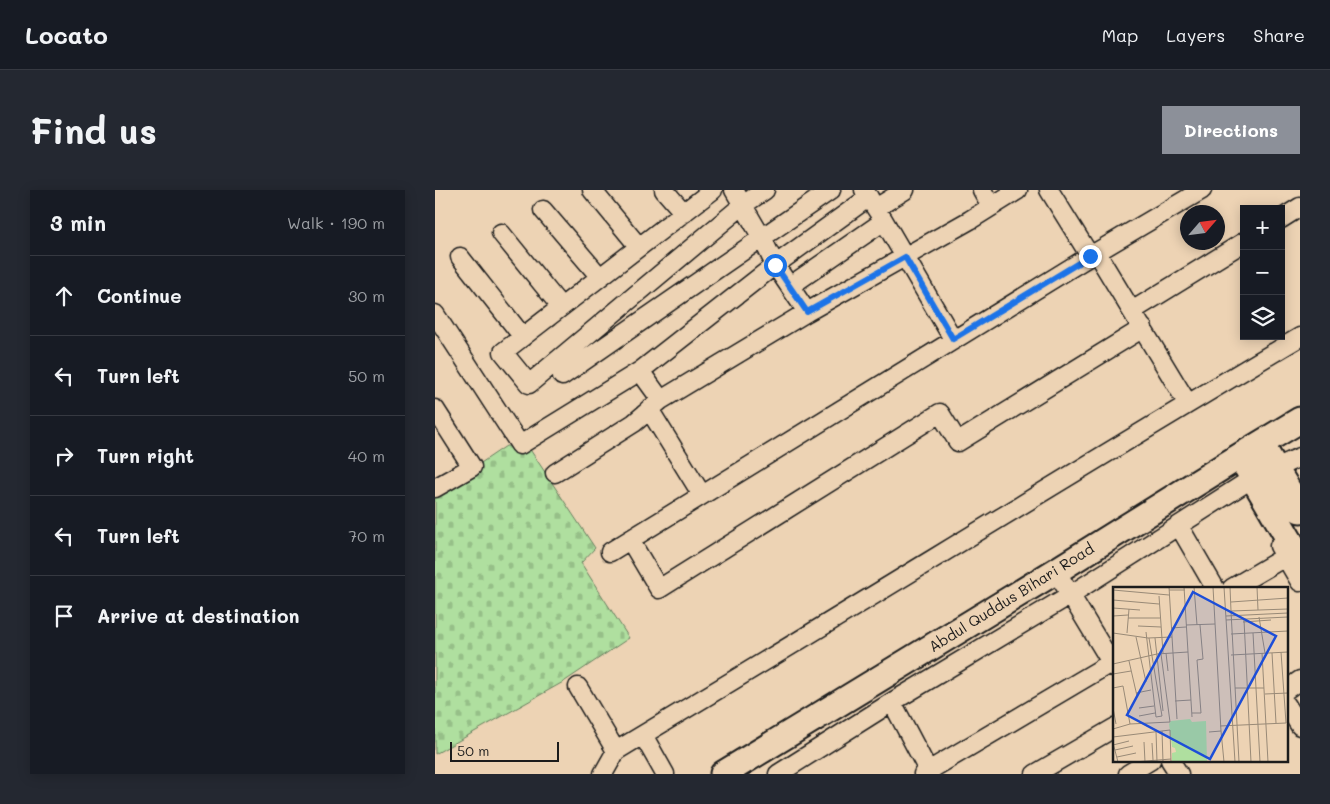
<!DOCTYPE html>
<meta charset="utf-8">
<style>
body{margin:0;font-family:Mali,sans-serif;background:#242831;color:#f1f3f6}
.controls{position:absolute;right:15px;top:15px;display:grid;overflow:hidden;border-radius:0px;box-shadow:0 2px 12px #0003}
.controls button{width:45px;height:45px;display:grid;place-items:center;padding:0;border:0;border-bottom:1px solid #363941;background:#171b24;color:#f1f3f6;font:25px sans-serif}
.compass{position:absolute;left:745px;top:15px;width:45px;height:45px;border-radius:50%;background:#171b24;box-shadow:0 2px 12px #0003;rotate:62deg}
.scale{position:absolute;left:15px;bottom:12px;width:109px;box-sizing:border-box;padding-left:5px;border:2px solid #1c1c1c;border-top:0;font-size:14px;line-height:18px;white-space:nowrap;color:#1c1c1c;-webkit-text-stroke:4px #edd3b4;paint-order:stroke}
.stop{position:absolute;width:15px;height:15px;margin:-11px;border:4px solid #1a73e8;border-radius:50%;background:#fff}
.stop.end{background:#1a73e8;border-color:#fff;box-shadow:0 1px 5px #0008}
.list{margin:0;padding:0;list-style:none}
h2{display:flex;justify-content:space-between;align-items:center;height:65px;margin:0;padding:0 20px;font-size:21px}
h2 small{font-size:16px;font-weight:400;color:#9ea1a6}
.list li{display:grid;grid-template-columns:32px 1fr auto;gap:15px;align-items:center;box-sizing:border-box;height:80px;padding:0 20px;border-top:1px solid #363941}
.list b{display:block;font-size:19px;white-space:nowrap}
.list em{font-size:16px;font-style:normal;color:#9ea1a6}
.icon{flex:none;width:28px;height:28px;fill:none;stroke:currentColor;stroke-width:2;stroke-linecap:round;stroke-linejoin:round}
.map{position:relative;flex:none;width:865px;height:584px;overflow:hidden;border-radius:0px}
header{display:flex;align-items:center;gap:30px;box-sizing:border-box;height:70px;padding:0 25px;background:#171b24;border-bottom:1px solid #363941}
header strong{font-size:24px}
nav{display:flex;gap:28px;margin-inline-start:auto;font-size:18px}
.intro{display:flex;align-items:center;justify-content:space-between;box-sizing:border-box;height:120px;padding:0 30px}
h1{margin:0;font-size:35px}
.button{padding:12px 22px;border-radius:0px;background:#8c9099;color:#fff;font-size:18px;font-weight:700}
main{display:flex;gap:30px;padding:0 30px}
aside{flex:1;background:#171b24;border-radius:0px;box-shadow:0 2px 12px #0003}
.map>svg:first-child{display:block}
.cemetery{fill:url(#cemetery-stones);stroke:#667e5e}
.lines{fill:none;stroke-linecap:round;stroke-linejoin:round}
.street-casing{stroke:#1c1c1c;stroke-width:21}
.secondary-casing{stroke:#1c1c1c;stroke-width:29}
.street{stroke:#edd3b4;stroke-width:18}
.secondary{stroke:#edd3b4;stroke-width:25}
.route{stroke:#1a73e8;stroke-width:6}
.labels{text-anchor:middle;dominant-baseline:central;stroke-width:5;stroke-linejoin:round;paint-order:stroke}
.street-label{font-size:15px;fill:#1c1c1c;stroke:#edd3b4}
.inset-road{fill:none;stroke:#998a77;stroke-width:1}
.view{fill:#1d4ed8;fill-opacity:0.15;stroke:#1d4ed8;stroke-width:2.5}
.inset-edge{fill:none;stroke:#1c1c1c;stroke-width:2.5}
</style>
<header>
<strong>Locato</strong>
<nav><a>Map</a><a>Layers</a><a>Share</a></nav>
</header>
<div class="intro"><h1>Find us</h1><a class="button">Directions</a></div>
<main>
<aside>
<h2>3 min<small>Walk · 190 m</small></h2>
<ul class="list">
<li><svg class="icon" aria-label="ahead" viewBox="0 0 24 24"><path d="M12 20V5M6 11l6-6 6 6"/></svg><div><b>Continue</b></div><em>30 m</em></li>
<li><svg class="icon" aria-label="left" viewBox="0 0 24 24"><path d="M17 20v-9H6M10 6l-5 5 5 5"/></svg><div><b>Turn left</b></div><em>50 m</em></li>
<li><svg class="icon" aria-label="right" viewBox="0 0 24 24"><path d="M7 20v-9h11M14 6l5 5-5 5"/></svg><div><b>Turn right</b></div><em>40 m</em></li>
<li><svg class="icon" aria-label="left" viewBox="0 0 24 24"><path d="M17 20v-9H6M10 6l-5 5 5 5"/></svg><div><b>Turn left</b></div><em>70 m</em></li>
<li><svg class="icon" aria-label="arrive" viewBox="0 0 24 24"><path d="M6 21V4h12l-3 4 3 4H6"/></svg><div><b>Arrive at destination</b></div></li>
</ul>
</aside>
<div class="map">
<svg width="865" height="584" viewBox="0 0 865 584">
<defs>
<pattern id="cemetery-stones" width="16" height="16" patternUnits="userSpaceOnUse" patternTransform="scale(1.25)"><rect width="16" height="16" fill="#afdf9f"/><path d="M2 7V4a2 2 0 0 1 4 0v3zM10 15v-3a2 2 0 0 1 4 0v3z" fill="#96bf88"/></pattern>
</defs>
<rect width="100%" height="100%" fill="#edd3b4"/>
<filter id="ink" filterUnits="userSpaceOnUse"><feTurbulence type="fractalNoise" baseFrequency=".02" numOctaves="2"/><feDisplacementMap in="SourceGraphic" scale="10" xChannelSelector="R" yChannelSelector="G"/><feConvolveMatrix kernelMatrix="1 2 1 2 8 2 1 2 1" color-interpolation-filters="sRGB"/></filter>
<g filter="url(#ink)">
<path class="cemetery" d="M71,256L94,258L160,358L146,373L194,448L130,491L0,564V304Z"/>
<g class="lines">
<defs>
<path id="street" d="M157,0L204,57
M229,0L249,23
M278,0L68,162L94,194L308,15L330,0
M299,0L327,48L340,75L372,122
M429,0L449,31L518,149
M547,0L556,16
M614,0L655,66
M441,18L470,0
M108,20L165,87
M846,29L865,17
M66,43L126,117
M661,62L753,214
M25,67L88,147
M355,96L449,31
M697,121L809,52
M0,124L85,255L205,181L340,75L434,7
M205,181L226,210
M127,186L396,0
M0,219L37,277L0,298
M214,219L267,305
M120,283L199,233L226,210L372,122L535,30L583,0
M744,336L780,398
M195,350L224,399L505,223L523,252L708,138
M844,356L865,392
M175,362L655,66L767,0
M621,381L679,477
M797,398L860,361
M143,497L181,561C410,424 636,283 865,147
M851,500L865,490
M457,512L495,584
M851,514L865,536
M208,545L230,584
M735,570L744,584
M168,584L181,561
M343,584L457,512L635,405L818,288L865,267
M488,584L679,471
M600,584L679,538
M693,584L716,570"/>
<path id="secondary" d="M826,254L865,320
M805,266L865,368
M288,584L621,381L805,266L865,230"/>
</defs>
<use href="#street" class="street-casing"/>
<use href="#secondary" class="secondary-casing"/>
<use href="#street" class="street"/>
<use href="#secondary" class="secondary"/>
</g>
</g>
<g class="lines" filter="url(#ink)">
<path class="route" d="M340,75L372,122L470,67L518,149L655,66"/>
</g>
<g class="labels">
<g class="street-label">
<text transform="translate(576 407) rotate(-32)">Abdul Quddus Bihari Road</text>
</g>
</g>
<g transform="translate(678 397)">
<rect width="175" height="175" fill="#edd3b4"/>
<path d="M77,132L79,135L93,134L94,175H59V166L63,165L62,161L59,160L56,137L58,134Z" fill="#afdf9f"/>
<path class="inset-road" d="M56,0L64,132M71,0L79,130M81,0L84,38M111,0L122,175M117,0L118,24M144,0L145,23M0,3L56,8M56,3H72M46,9L50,66M0,13L46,17M118,15L175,11M0,21L27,23M0,29L15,28M113,29L175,26M146,30L152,66M15,31H47M113,33L175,30M131,33L138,175M130,35L158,33M73,38L102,37M25,39L48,40M58,41L73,40M33,45L43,130L49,129L36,51M0,46L35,51L59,50M14,46L16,22M140,46L147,175M118,47L175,44M23,50L33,95M42,51L50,124M168,65L173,136M53,66L55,84M149,66L155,175M159,66L163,136M118,68L175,65M16,74L24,109M0,77L44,67L75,65M0,87L18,84M0,101L10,99L17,137M122,101H151M23,106L38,103M152,107L175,106M62,114L78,113M0,121L3,137M26,121L41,119M79,126H88L84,73L90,72L87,38M26,129L42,126M107,139L173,136M0,142L17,137L57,135L48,67M43,144L44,175M49,144L50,175M108,144L111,175M96,145L108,144L100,0M0,150L57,143L58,175M31,155L32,175M0,156L5,175M39,156L40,173M0,158L16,154M2,163L20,159M4,170L23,166M21,175L58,172M126,175L118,24L175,22"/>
<path class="view" d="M80,5L163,49L97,172L14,128Z"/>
<rect width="175" height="175" class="inset-edge"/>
</g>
</svg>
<div class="controls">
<button>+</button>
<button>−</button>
<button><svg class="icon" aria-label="layers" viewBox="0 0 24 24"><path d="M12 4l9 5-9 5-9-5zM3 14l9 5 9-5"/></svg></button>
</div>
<svg class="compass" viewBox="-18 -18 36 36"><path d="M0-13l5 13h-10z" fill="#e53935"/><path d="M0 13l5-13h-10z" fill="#9ea1a6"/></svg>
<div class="scale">50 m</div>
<div class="stop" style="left:340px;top:75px"></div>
<div class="stop end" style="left:655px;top:66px"></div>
</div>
</main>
